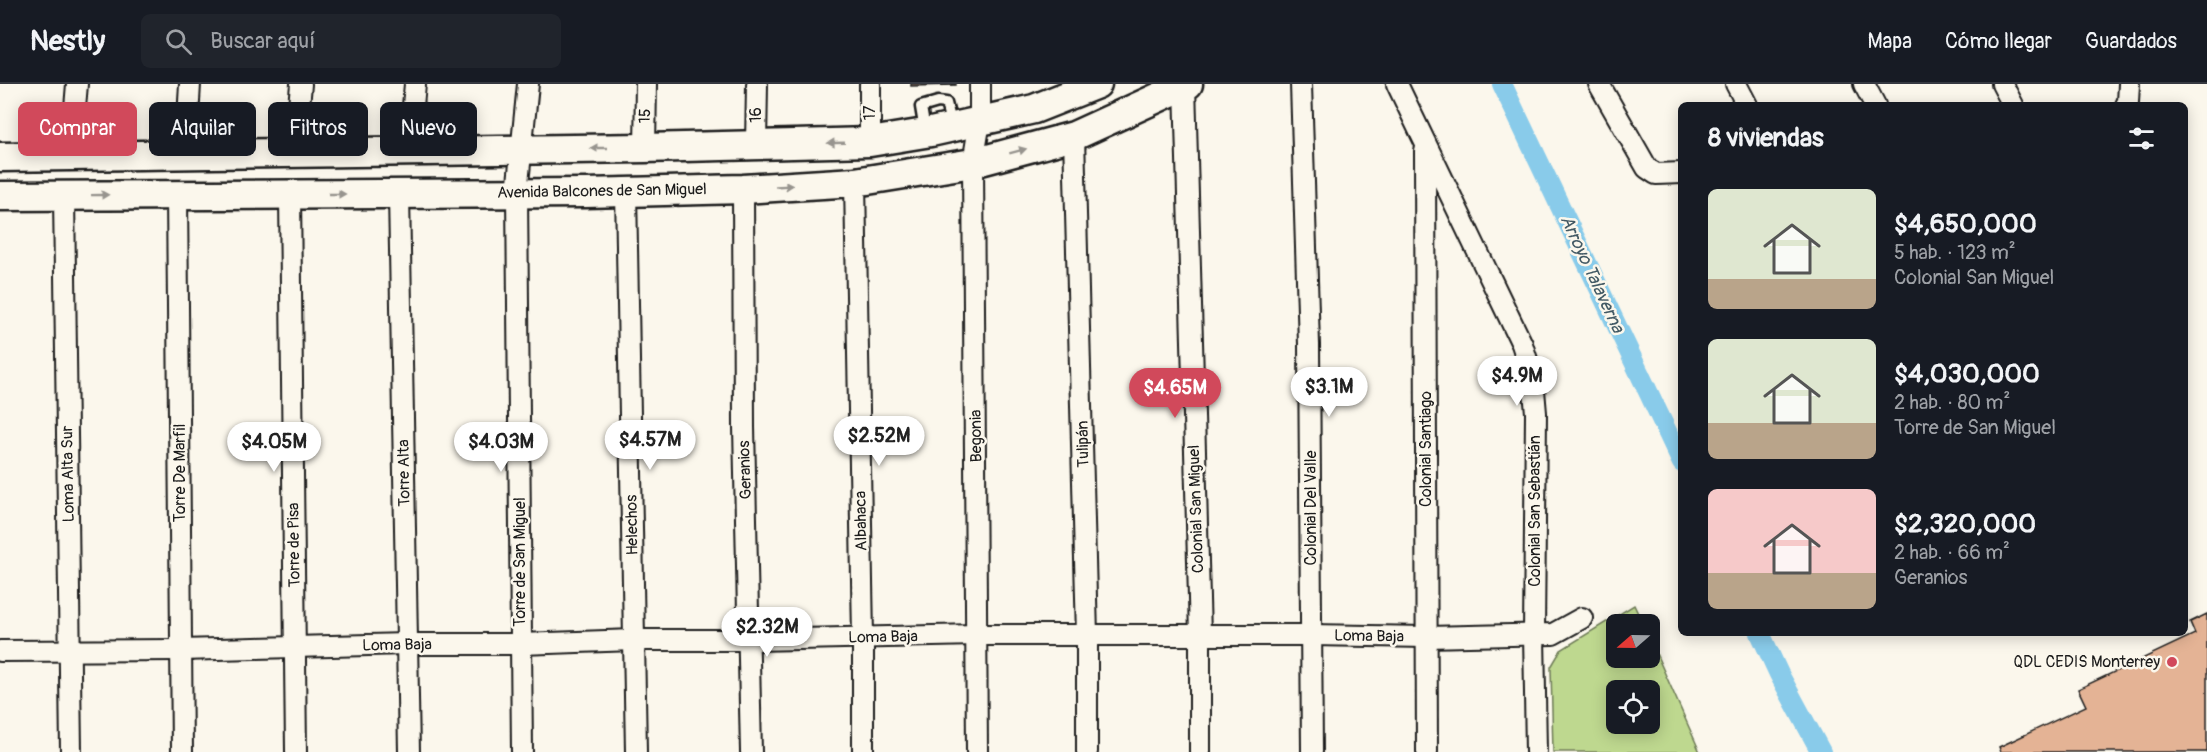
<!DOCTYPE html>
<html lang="es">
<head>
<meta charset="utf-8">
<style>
  body { margin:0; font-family:Pangolin,sans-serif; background:#20242c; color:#f1f3f6; height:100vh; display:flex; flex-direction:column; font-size:22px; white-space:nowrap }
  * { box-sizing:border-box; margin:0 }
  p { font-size:20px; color:#9ea1a6 }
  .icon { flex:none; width:33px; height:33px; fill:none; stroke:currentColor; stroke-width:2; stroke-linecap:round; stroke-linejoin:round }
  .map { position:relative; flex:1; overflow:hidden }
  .sheet { position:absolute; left:1678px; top:18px; width:510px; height:534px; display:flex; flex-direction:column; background:#171b24; border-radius:9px; box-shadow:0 3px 15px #0003 }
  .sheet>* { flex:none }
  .top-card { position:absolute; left:18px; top:18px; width:570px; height:54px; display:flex; gap:12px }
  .needle { width:39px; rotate:250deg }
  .tools { position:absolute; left:1606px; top:530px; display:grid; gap:12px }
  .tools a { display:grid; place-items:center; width:54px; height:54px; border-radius:9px; background:#171b24; box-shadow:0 3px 15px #0003; font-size:30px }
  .price { position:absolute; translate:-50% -51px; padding:0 14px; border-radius:21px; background:#fff; color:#222; font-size:20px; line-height:39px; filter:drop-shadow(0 2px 3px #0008) }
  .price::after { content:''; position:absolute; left:50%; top:36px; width:18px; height:14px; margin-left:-9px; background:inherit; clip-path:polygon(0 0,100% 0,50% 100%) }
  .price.current { background:#d1495b; color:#fff }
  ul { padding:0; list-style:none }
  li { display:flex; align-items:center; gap:18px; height:150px; padding:0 30px }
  li span { display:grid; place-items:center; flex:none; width:168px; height:120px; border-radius:9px; color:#555 }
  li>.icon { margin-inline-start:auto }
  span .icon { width:72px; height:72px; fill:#fffc; stroke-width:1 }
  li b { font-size:26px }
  h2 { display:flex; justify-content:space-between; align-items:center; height:72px; padding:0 30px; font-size:26px }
  .chip { padding:0 21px; border-radius:9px; background:#171b24; box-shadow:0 3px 15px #0003; font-size:21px; line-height:54px }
  .chip.current { background:#d1495b; color:#fff }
  header { display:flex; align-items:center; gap:36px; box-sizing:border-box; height:84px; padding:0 30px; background:#171b24; border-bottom:2px solid #363941 }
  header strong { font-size:28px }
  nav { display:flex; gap:33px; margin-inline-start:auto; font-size:21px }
  .search { width:420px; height:54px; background:#20242c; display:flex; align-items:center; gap:15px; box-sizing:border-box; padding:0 21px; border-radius:9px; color:#9ea1a6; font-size:22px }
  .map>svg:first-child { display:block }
  .green { fill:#bed88f; stroke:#6d7a56; stroke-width:1.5; fill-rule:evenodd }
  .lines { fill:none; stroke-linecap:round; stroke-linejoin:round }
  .canal { stroke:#89cbea; stroke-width:20 }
  .building { fill:#e4b395; stroke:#1c1c1c; stroke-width:1.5 }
  .lane-casing { stroke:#1c1c1c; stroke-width:15 }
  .street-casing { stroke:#1c1c1c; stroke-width:24 }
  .secondary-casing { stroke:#1c1c1c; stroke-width:33 }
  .lane { stroke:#fbf7ec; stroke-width:10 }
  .street { stroke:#fbf7ec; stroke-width:20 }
  .secondary { stroke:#fbf7ec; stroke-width:28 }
  .oneway { fill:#97948e }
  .poi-dot { fill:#d1495b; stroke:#fbf7ec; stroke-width:2 }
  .labels { text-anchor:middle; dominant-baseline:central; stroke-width:5; stroke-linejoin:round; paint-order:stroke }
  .street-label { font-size:16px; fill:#1c1c1c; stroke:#fbf7ec }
  .poi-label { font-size:16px; fill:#1c1c1c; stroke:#fbf7ec; text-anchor:end }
  .water-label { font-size:18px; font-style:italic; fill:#425964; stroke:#fbf7ec }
</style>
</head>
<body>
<header>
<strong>Nestly</strong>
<div class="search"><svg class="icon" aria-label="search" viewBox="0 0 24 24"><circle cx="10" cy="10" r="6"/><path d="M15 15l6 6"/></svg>Buscar aquí</div>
<nav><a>Mapa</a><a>Cómo llegar</a><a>Guardados</a></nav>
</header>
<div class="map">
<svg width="2207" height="668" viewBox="0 0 2207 668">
  <rect width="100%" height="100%" fill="#fbf7ec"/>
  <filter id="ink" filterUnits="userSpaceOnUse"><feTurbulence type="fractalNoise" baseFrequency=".0167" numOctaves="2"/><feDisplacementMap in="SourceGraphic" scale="12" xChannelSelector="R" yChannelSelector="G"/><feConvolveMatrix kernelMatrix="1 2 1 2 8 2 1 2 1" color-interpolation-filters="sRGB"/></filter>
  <g filter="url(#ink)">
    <path class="green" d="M1634,521L1643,540H1617V573H1650V556L1700,668H1553L1551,583L1561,566ZM1617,606H1650V639H1617Z"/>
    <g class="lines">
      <g class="canal">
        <polyline points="1502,0 1682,379"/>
        <polyline points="1760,549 1779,590 1821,668"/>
      </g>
    </g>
    <g class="building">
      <polygon points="911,0 956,0 956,1 911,2"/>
      <polygon points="2207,530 2207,668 2001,668 1999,663 2086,622 2078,605 2195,550 2190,538"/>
    </g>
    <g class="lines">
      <g class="lane-casing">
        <polyline id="lane" points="925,47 921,23 938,18 946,19 952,43"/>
      </g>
      <g class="street-casing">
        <g id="street">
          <polyline points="870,0 870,58"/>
          <polyline points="1301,0 1309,261 1312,668"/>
          <polyline points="1397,0 1522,260 1533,295 1536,329 1534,550 1536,668"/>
          <polyline points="1599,0 1647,84 1656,90 1682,89"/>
          <polyline points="1736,0 1747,21"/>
          <polyline points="1864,0 1875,21"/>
          <polyline points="2002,0 2013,21"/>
          <polyline points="1185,1 1200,551 1200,668"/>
          <polyline points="2126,21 2128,18 2129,0"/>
          <polyline points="1074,52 1087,552 1087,668"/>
          <polyline points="756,61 757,0"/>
          <polyline points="645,64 646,0"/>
          <polyline points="409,66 415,0"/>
          <polyline points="1425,67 1427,668"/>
          <polyline points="295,68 301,0"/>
          <polyline points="186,70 190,0"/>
          <polyline points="71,71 77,0"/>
          <polyline points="855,98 863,553 863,668"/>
          <polyline points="743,105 744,343 751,668"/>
          <polyline points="626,107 636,668"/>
          <polyline points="177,110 182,668"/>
          <polyline points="290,110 296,668"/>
          <polyline points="399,110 409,668"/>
          <polyline points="64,111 71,668"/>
          <polyline points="0,567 181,566 406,560 521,560 634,556 750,556 977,551 1311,551 1427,553 1553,550 1582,534"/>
          <polyline points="522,668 517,109 528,0"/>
          <polyline points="977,668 973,79 980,37 980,0"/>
        </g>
      </g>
      <g class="secondary-casing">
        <g id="secondary">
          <polyline points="0,73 645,64 870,58 931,48 1034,25 1097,0"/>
          <polyline points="0,112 586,109 743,105 855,98 973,79 1074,52 1188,0"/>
        </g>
      </g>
      <use href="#lane" class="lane"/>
      <use href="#street" class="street"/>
      <use href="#secondary" class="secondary"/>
    </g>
    <defs><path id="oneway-solid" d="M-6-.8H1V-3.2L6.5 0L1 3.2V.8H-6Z" transform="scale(1.5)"/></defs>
    <g class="oneway">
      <use href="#oneway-solid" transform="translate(836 59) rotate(178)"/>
      <use href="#oneway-solid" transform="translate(599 64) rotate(180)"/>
      <use href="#oneway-solid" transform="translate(1018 67) rotate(-15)"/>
      <use href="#oneway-solid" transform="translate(784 102) rotate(-3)"/>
      <use href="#oneway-solid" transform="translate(337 110)"/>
      <use href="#oneway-solid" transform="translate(100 111) rotate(-1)"/>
    </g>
  </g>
  <circle class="poi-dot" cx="2172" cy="578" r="6"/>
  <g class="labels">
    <g class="street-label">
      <text transform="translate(870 29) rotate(-90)">17</text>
      <text transform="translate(756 31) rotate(-90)">16</text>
      <text transform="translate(645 32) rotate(-89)">15</text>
      <text transform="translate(602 107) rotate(-1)">Avenida Balcones de San Miguel</text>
      <text transform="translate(976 352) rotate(-91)">Begonia</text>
      <text transform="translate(1083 360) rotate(-91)">Tulipán</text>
      <text transform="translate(1426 365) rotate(-90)">Colonial Santiago</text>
      <text transform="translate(745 386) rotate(-92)">Geranios</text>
      <text transform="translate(180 389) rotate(-90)">Torre De Marfil</text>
      <text transform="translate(404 389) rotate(-91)">Torre Alta</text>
      <text transform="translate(68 390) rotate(-91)">Loma Alta Sur</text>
      <text transform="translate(1311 424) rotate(-90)">Colonial Del Valle</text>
      <text transform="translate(1196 425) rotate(-92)">Colonial San Miguel</text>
      <text transform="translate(1535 427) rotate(-90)">Colonial San Sebastián</text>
      <text transform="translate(861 437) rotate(-91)">Albahaca</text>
      <text transform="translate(632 441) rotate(-91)">Helechos</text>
      <text transform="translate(294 461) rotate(-91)">Torre de Pisa</text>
      <text transform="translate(520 478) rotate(-90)">Torre de San Miguel</text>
      <text transform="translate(1369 552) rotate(1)">Loma Baja</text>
      <text transform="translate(883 553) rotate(-1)">Loma Baja</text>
      <text transform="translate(397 561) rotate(-1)">Loma Baja</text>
    </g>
    <g class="poi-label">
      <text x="2160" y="578">QDL CEDIS Monterrey</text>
    </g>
    <g class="water-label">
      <text transform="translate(1592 190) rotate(65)">Arroyo Talaverna</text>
    </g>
  </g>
</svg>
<div class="tools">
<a><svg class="needle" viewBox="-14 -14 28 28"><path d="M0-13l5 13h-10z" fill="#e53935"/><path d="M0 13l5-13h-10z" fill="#9ea1a6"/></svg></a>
<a><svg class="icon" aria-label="locate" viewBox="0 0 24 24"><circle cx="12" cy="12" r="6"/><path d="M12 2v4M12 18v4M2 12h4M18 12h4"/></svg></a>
</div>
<b class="price" style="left:1517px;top:323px">$4.9M</b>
<b class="price" style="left:1329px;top:334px">$3.1M</b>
<b class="price current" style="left:1175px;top:335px">$4.65M</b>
<b class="price" style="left:879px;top:383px">$2.52M</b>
<b class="price" style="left:650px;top:387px">$4.57M</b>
<b class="price" style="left:274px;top:389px">$4.05M</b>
<b class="price" style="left:501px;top:389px">$4.03M</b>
<b class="price" style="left:767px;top:574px">$2.32M</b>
<div class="top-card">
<a class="chip current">Comprar</a>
<a class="chip">Alquilar</a>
<a class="chip">Filtros</a>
<a class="chip">Nuevo</a>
</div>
<section class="sheet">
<h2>8 viviendas<svg class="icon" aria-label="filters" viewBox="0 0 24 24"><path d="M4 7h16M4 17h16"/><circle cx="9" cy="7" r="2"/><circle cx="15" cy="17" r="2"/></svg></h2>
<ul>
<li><span style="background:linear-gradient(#dfe7d0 75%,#b9a48a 0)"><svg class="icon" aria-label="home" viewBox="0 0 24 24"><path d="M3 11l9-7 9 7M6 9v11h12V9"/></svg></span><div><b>$4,650,000</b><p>5 hab. · 123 m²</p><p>Colonial San Miguel</p></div></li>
<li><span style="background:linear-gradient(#dfe7d0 70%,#b9a48a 0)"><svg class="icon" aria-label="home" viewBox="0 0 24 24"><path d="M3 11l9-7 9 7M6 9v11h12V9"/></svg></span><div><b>$4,030,000</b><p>2 hab. · 80 m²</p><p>Torre de San Miguel</p></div></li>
<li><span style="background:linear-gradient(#f6c9c9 70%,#b9a48a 0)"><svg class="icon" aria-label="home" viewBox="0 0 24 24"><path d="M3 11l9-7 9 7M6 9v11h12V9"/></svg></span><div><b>$2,320,000</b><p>2 hab. · 66 m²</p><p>Geranios</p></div></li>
</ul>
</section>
</div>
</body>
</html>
